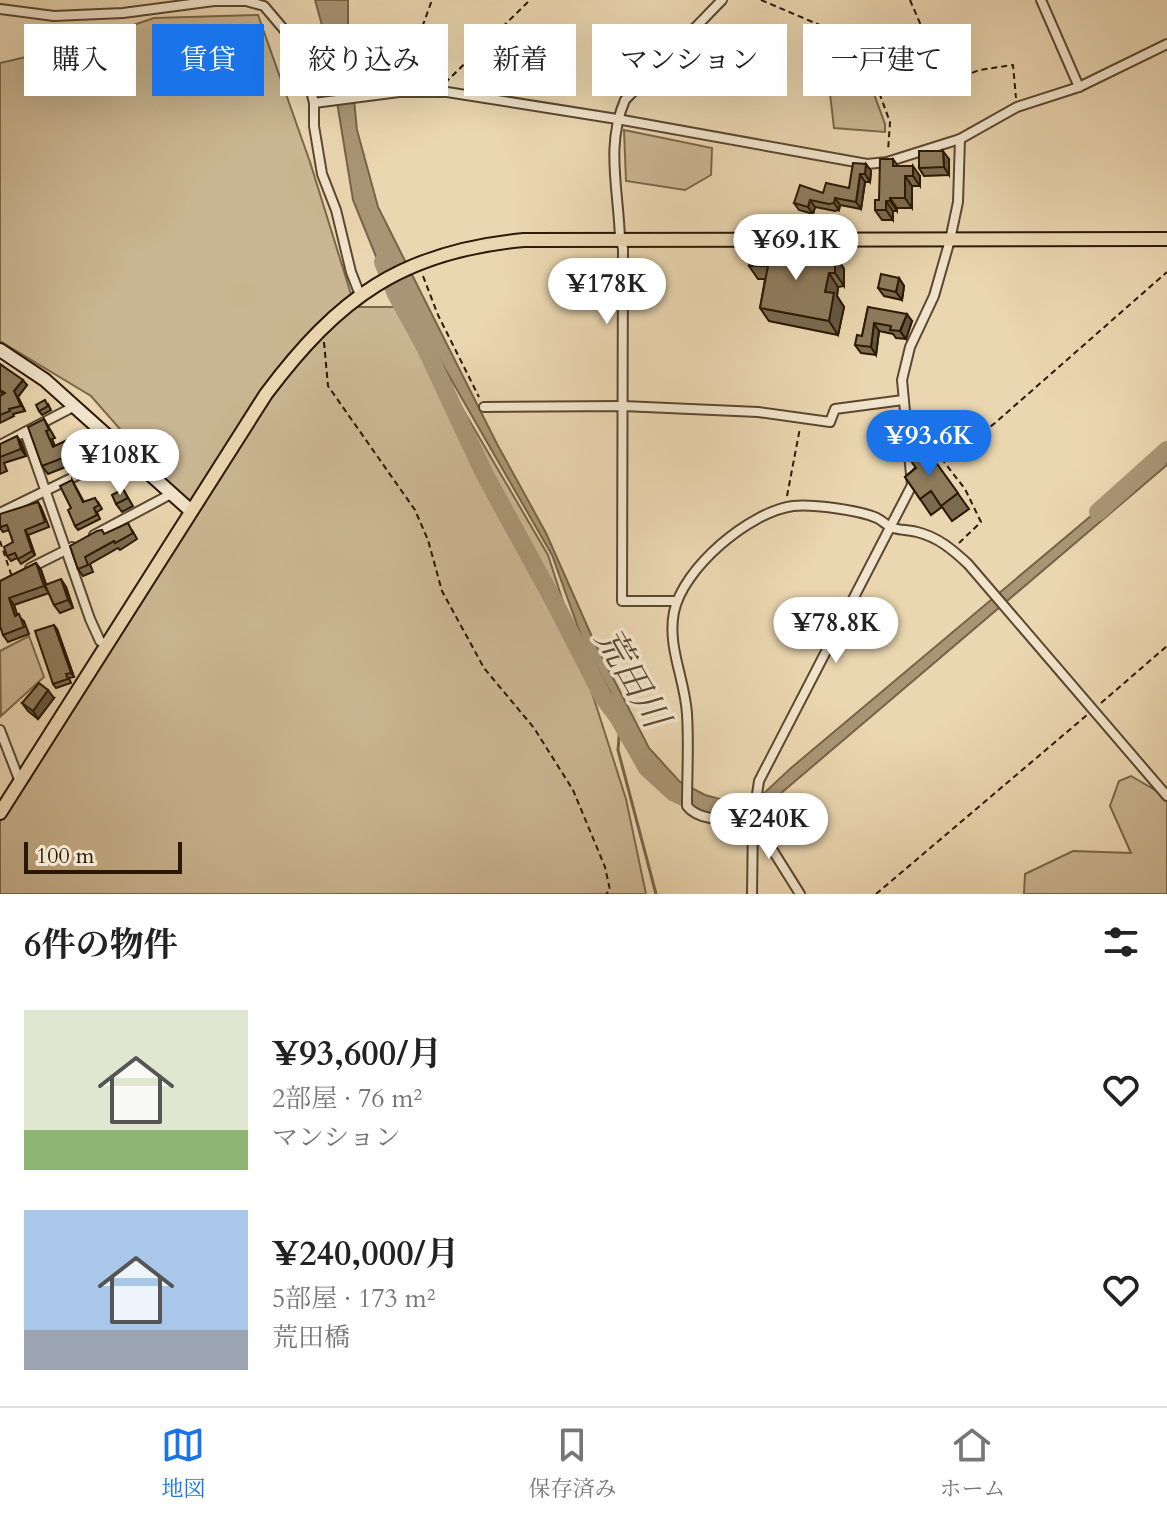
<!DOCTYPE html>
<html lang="ja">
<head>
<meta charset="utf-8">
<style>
  body { margin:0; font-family:Cardo,"Noto Serif JP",serif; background:#f6f6f6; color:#222; height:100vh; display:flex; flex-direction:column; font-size:30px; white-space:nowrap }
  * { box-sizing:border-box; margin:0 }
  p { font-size:26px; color:#767676 }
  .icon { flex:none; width:44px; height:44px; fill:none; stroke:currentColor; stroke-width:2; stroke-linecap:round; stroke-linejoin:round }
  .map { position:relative; height:894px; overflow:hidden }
  .panel { display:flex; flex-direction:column; background:#fff; flex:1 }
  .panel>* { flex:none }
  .guide { position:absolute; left:24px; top:24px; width:1120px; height:72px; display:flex; gap:16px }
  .scale { position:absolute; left:24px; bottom:20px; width:158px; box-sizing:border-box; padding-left:8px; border:4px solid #2b1802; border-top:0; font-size:22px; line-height:28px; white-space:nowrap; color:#2b1802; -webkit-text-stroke:6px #f1e4cc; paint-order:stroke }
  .price { position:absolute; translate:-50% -68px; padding:0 18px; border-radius:28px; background:#fff; color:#222; font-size:26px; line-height:52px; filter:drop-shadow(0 2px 4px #0008) }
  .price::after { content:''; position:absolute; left:50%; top:48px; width:24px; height:18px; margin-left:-12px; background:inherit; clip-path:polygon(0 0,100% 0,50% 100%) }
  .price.on { background:#1a73e8; color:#fff }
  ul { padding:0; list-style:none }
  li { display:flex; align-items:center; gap:24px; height:200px; padding:0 24px }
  li span { display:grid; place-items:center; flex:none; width:224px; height:160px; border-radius:0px; color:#555 }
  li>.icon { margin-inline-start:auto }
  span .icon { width:96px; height:96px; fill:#fffc; stroke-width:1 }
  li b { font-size:34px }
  h2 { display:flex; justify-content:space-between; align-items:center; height:96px; padding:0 24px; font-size:34px }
  .chip { padding:0 28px; border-radius:0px; background:#fff; box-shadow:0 8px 32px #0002; font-size:28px; line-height:72px }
  .chip.on { background:#1a73e8; color:#fff }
  .tabs { display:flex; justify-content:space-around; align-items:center; height:112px; border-top:2px solid #e0e0e0; background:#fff; font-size:22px; color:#767676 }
  .tabs a { display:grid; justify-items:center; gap:4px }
  .tabs .on { color:#1a73e8 }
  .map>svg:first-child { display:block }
  .green { fill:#cab692; stroke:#7a674a; stroke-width:2 }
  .water { fill:#a99575; stroke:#776347; stroke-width:2 }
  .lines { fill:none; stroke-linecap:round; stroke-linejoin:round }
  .stream { stroke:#776347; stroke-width:3 }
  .river { stroke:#a99575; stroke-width:18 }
  .street-casing { stroke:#5b482e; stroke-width:12 }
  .secondary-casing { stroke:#2b1802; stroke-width:16 }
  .primary-casing { stroke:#2b1802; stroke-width:16 }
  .path { stroke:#2b1802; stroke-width:2; stroke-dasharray:6 4; stroke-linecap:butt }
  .street { stroke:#f1e4cc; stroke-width:8 }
  .secondary { stroke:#f1e4cc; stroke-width:12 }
  .primary { stroke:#ead6b0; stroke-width:12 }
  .wall { fill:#7a6a4f; stroke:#2b1802; stroke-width:2 }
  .shaded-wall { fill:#635640; stroke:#2b1802; stroke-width:2 }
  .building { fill:#8e7b5c; stroke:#2b1802; stroke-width:2 }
  .labels { text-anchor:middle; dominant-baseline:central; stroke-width:7; stroke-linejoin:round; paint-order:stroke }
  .water-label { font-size:36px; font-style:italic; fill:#5d4a30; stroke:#f1e4cc }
</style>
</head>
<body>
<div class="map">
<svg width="1167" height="894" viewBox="0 0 1167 894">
  <rect width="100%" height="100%" fill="#ead6b0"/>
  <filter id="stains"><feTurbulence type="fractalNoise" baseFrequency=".0025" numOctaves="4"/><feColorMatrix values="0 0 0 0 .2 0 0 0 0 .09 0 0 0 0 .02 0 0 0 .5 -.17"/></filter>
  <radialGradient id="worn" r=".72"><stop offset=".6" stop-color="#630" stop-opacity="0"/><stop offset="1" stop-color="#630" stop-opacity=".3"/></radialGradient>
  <g class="green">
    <polygon points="258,15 310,162 355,307 403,307 548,555 626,799 646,894 0,894 0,821 191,510 91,396 0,341 0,63 65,48 154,18"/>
    <polygon points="826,59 864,67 885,124 885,132 834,128"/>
    <polygon points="624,130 712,148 711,175 685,190 626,181"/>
    <polygon points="29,636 44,677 1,716 0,651"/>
    <polygon points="1131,776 1167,797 1167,894 1024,894 1025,874 1073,851 1131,853 1110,806 1119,781"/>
  </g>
  <polygon class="water" points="315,0 348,0 348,40 357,130 378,207 497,444 546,533 593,639 649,748 680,782 705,795 730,802 745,801 762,795 791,768 1167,452 1167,465 767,805 745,813 705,808 674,789 641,749 584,644 552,555 414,315 377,259 353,200 328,47"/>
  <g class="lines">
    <polyline class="stream" points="620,724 618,750 656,894"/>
    <g class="river">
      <polyline points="383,262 396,294 425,347 484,473 556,605 603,697 618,717 647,768 673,792 703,806 717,808"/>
      <polyline points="1098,512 1167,450"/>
    </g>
    <g class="street-casing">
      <g id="street">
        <polyline points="1041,0 1079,87"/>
        <polyline points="0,9 54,16 123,13 214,1 246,1 264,6 292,39 305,65 314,103 314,126 322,174 336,210 351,272 360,295"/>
        <polyline points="314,103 399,92 447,92 617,119 867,164 887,162 960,139 1017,107 1079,87 1167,44"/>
        <polyline points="484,407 623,406 758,412 830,422 835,409 903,400"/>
        <polyline points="25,432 90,619 100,641 108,645"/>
        <polyline points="0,445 75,406"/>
        <polyline points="0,513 125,452"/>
        <polyline points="94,535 171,494"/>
        <polyline points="30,568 72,547"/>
        <path d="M677,601H622L623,248L620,240C619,192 605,146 625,100L722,0"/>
        <polyline points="0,730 20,782"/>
        <path d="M753,820C733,819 700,823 687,806C687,776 689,744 687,714C685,679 667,647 674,612C683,568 749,512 793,506C813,504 859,510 877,518C883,521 887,526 893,528C900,530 909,530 917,532C938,537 953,550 968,564L1167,796"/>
        <polyline points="753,829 765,838 800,894"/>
        <polyline points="752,894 753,820 759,781 912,485 902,380 910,347 934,296 950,240 958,202 960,139"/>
      </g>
    </g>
    <g class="secondary-casing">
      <polyline id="secondary" points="0,350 45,380 191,511"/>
    </g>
    <g class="primary-casing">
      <path id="primary" d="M0,813L266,394C338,298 402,251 524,240L1167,239"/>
    </g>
    <g class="path">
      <polyline points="761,0 822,26 837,56 868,64 913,66 930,77 962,77 979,70 1013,65 1016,98"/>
      <polyline points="910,0 923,30 924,72"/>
      <polyline points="869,65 890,122 888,151"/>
      <polyline points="402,83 432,0"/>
      <polyline points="445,83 530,0"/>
      <polyline points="423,276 438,315 479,397"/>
      <polyline points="324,342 328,386 415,510 428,540 442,591 484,668 534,728 573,790 605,867 610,890 606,894"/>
      <polyline points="787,496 800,428"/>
      <polyline points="0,541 12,577"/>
      <polyline points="959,543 981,522 965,489 944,462 995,423 1167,272"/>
      <polyline points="1101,703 1167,646"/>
      <polyline points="876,894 1087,715"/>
    </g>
    <use href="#street" class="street"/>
    <use href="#secondary" class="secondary"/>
    <use href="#primary" class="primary"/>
  </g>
  <g class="wall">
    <polygon points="893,159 898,166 920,176 920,186 912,186 912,208 897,208 897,211 893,211 893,220 882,220 875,210"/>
    <polygon points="949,159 949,175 924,176 919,168"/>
    <polygon points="866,164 871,171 870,182 865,182 861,209 840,205 839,210 835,211 815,207 813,214 799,210 794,203 849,188"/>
    <polygon points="794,246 801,255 835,255 844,269 844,286 838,287 837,296 844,307 838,335 769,321 760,308 765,279 758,279 749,266"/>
    <polygon points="899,278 904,286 902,300 884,296 878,288"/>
    <polygon points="868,307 912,321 906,339 896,338 893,334 879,331 876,355 861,353 855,345 862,336"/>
    <polygon points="0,364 27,385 18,397 25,411 13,414 14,416 0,423 0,396 3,394 0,392"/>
    <polygon points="48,404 51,410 42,415 39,411"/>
    <polygon points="44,419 55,438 52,439 55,446 84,432 96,448 85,453 86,456 80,459 81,461 48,474 42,466"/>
    <polygon points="21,442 26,456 4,463 7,471 0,474 0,444"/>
    <polygon points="924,446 969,509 952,521 942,507 931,515 905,477 915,468"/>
    <polygon points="72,480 84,502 98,502 102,509 97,512 100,519 78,530 75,526 71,508"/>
    <polygon points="123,489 133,506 122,512 116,504"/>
    <polygon points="38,502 41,507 49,527 28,535 35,555 21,564 17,558 11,561 7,556 13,542 9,530 3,532 0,528"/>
    <polygon points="132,530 137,539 120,550 118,548 90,564 93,572 83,576 78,569 70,546 105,534"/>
    <polygon points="36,563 41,570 46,584 66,587 73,608 60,613 54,605 49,593 14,605 17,615 24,621 29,634 8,642 3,635 0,581"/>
    <polygon points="57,629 74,677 69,678 71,683 56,688 53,684"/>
    <polygon points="54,698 38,719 28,711 22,703"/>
  </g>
  <g class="shaded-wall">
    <polygon points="943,151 949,159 949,175 944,167"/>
    <polygon points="866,164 871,171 870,182 865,174"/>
    <polygon points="913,166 920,176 920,186 913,176"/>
    <polygon points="860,174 865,182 861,209 856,202"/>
    <polygon points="905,176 912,186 912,208 905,198"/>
    <polygon points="835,198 840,205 839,210 834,203"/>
    <polygon points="890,198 897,208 897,211 890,201"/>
    <polygon points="810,200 815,207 813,214 808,207"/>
    <polygon points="886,201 893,211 893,220 886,210"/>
    <polygon points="794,246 804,259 794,255"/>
    <polygon points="835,255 844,269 844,286 835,273"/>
    <polygon points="829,273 838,287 837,296 844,307 838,335 829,321 825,292"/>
    <polygon points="899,278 904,286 902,300 896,292"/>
    <polygon points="907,314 912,321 906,339 900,331"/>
    <polygon points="874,323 879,331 876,355 871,347"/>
    <polygon points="23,380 27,385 18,397 25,411 14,391"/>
    <polygon points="17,436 21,442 26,456 21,449"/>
    <polygon points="25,530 28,535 35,555 32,551"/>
    <polygon points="36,563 41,570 49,593 44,586"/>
    <polygon points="61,579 66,587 73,608 68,600"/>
    <polygon points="9,598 14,605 20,623 15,616"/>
    <polygon points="54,625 57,629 74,677 71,673"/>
    <polygon points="48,690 54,698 38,719 33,711"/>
  </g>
  <g class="building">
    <polygon points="919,151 943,151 944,167 919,168"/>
    <polygon points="880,159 893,159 893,166 913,166 913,176 905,176 905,198 890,198 890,201 886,201 886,210 875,210 875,200 879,200"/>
    <polygon points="853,163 866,164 865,174 860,174 856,202 835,198 834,203 829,204 810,200 808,207 794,203 800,185 823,193 826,183 849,188"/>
    <polygon points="781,246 794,246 794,255 835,255 835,273 829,273 825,292 834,293 829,321 760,308 768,266 749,266 749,251 781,252"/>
    <polygon points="881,274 899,278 896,292 878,288"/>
    <polygon points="868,307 907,314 900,331 890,330 891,326 874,323 871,347 855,345 857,335 862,336"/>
    <polygon points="0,364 23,380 14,391 21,406 9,409 10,411 0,415 0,396 5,393 0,390"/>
    <polygon points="45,400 48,406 39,411 36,405"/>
    <polygon points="44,419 49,430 46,431 53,447 84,432 90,440 80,446 81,448 75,451 76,453 42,466 28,427"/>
    <polygon points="17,436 21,449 0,457 0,444"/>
    <polygon points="924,446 958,493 941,506 931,491 920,499 905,477 916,468 908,457"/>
    <polygon points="72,480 83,502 95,498 99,505 94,508 97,515 75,526 68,510 71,508 60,486"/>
    <polygon points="123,489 128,498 116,504 112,495"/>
    <polygon points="38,502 45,522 25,530 32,551 18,559 15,553 7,556 4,547 13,542 7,525 0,527 0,514"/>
    <polygon points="128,523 133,533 115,543 114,541 85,557 88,565 78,569 70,546 97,531 102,530 104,534"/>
    <polygon points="36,563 44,586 9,598 15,616 19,614 24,627 3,635 0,626 0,581"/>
    <polygon points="61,579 68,600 54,605 45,585"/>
    <polygon points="54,625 71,673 66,674 68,679 53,684 35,631"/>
    <polygon points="39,683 48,690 33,711 22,703"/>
  </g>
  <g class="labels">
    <g class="water-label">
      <text transform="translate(632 678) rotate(60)">荒田川</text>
    </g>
  </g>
  <rect width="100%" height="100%" filter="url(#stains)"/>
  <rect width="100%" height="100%" fill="url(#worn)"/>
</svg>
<div class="scale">100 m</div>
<b class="price" style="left:796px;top:282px">¥69.1K</b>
<b class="price" style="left:607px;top:326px">¥178K</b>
<b class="price on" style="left:929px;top:478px">¥93.6K</b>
<b class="price" style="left:120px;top:497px">¥108K</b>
<b class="price" style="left:836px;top:665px">¥78.8K</b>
<b class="price" style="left:769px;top:861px">¥240K</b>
<div class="guide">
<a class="chip">購入</a>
<a class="chip on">賃貸</a>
<a class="chip">絞り込み</a>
<a class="chip">新着</a>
<a class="chip">マンション</a>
<a class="chip">一戸建て</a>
</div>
</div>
<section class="panel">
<h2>6件の物件<svg class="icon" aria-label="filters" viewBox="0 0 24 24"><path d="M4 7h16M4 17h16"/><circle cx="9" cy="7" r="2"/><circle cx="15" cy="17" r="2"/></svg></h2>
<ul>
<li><span style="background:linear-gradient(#dfe7d0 75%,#8fb573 0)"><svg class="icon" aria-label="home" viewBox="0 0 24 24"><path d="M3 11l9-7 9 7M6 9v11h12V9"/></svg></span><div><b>¥93,600/月</b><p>2部屋 · 76 m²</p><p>マンション</p></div><svg class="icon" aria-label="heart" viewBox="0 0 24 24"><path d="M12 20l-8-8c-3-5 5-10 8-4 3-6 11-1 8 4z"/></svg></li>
<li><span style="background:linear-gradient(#a9c7e8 75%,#9aa5b1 0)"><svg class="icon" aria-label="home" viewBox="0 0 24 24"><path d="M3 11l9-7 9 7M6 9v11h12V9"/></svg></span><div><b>¥240,000/月</b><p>5部屋 · 173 m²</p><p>荒田橋</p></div><svg class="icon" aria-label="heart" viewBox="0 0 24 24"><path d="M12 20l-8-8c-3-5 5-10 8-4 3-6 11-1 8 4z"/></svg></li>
</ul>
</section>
<nav class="tabs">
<a class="on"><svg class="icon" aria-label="map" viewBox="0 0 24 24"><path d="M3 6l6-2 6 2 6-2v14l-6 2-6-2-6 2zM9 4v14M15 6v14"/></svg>地図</a>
<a><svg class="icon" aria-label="saved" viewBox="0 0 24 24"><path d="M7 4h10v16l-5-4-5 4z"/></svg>保存済み</a>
<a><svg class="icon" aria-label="home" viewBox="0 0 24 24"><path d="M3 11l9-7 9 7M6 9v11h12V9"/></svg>ホーム</a>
</nav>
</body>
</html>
